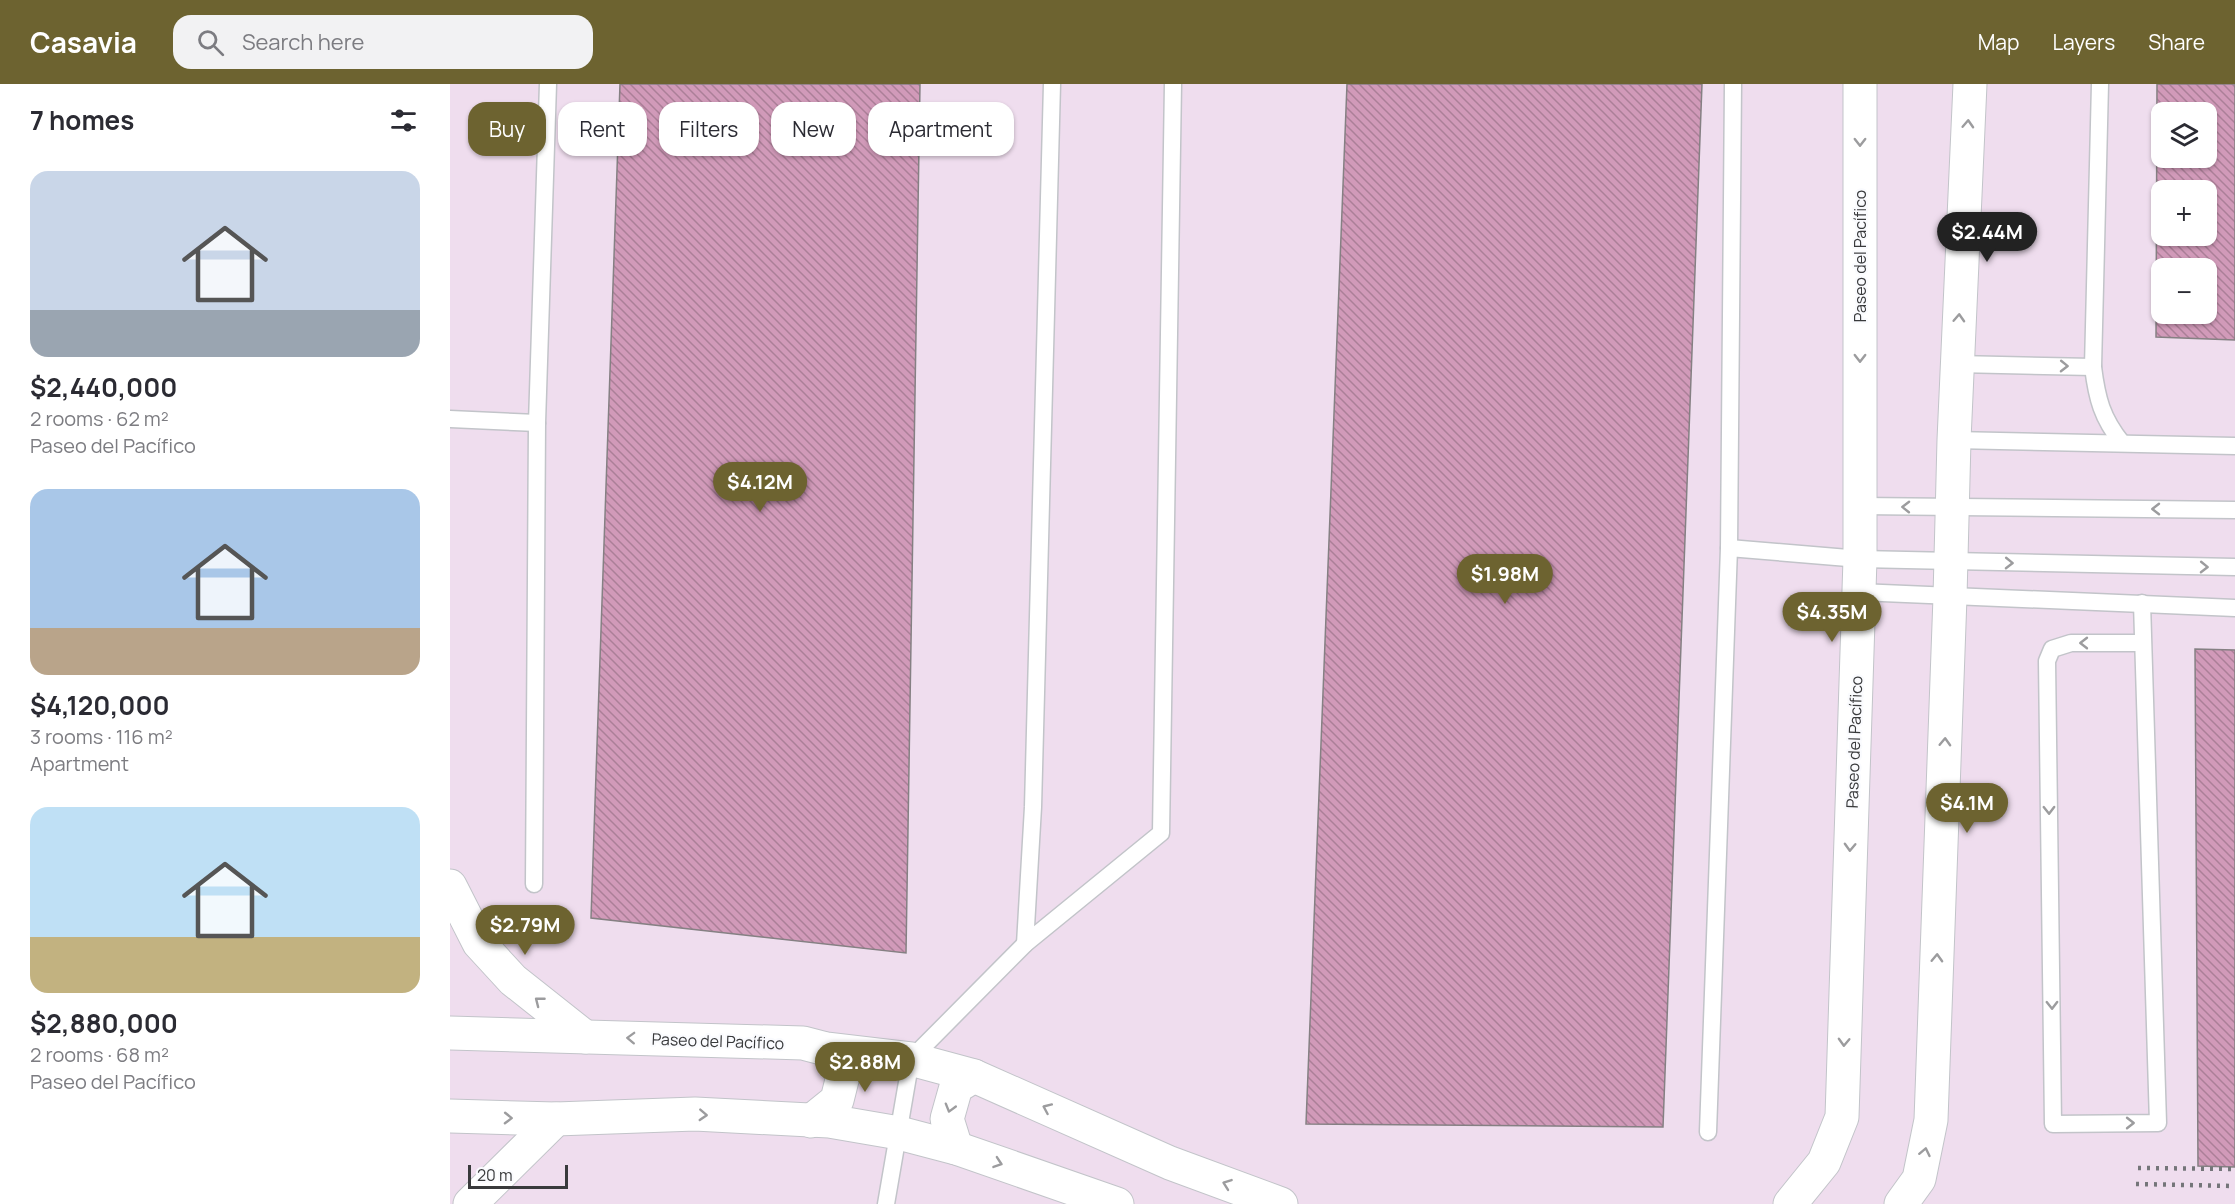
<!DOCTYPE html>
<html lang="en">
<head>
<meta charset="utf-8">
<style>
  body { margin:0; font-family:Manrope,sans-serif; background:#f2f2f3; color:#2b2b33; height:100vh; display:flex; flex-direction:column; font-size:22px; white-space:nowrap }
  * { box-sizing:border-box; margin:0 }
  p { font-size:20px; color:#7c7c81 }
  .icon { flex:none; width:33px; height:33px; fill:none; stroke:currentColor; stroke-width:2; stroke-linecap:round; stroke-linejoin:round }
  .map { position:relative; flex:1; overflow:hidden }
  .sheet { display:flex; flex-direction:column; background:#fff; width:450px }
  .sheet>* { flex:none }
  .banner { position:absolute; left:18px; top:18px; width:570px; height:54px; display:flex; gap:12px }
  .fabs { position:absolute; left:1701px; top:18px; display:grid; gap:12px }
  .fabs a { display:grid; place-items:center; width:66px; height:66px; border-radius:12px; background:#fff; box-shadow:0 2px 4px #0004; font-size:30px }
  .scale { position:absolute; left:18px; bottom:15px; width:100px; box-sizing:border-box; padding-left:6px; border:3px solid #393a3c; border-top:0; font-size:16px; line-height:21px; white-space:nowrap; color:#393a3c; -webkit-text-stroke:4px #fafbfe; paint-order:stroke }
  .price { position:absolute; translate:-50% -51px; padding:0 14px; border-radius:21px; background:#6d6330; color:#fff; font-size:20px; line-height:39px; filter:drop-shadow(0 2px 3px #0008) }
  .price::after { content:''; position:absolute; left:50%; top:36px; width:18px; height:14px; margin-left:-9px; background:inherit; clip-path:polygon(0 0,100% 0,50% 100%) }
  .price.current { background:#222; color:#fff }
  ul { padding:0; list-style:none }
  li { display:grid; align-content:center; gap:12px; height:318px; padding:0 30px }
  li span { display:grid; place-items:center; height:186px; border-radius:18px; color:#555 }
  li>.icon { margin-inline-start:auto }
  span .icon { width:108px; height:108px; fill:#fffc; stroke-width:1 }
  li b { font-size:26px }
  h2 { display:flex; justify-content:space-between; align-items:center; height:72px; padding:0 30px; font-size:26px }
  .chip { padding:0 21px; border-radius:18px; background:#fff; box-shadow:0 2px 4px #0004; font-size:21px; line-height:54px }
  .chip.current { background:#6d6330; color:#fff }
  header { display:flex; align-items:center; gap:36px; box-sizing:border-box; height:84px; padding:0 30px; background:#6d6330; color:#fff }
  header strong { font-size:28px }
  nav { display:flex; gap:33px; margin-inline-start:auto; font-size:21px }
  .search { width:420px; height:54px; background:#f2f2f3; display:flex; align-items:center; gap:15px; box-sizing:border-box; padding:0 21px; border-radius:18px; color:#7c7c81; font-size:22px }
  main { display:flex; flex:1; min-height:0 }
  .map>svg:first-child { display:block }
  .industrial { fill:#efddee; fill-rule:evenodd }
  .building { fill:url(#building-back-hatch); stroke:#858083; stroke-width:1.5; fill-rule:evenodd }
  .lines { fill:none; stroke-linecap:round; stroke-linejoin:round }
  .service-casing { stroke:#c2c4c9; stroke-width:19 }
  .minor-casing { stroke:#c2c4c9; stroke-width:35 }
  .service { stroke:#fff; stroke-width:16 }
  .minor { stroke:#fff; stroke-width:33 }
  .rail { stroke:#747579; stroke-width:4.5; stroke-dasharray:3 6; stroke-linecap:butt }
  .oneway { stroke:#9c9c9e }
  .labels { text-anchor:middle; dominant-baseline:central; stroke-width:4.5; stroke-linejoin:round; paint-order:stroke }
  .street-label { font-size:16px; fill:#393a3c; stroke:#fafbfe }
</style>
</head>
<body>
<header>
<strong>Casavia</strong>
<div class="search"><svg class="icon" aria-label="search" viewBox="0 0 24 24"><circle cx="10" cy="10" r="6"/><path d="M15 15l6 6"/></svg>Search here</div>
<nav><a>Map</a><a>Layers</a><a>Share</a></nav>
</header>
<main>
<section class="sheet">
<h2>7 homes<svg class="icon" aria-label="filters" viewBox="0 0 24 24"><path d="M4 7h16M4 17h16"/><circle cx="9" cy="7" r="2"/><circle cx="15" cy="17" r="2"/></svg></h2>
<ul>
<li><span style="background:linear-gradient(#c9d6e8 75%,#9aa5b1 0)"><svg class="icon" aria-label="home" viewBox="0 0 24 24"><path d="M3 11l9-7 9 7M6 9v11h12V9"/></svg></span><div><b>$2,440,000</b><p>2 rooms · 62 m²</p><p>Paseo del Pacífico</p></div></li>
<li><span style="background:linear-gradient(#a9c7e8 75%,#b9a48a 0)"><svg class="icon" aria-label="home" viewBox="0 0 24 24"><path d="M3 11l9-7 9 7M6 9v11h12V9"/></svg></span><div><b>$4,120,000</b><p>3 rooms · 116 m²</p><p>Apartment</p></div></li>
<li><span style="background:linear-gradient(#bfe0f5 70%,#c2b280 0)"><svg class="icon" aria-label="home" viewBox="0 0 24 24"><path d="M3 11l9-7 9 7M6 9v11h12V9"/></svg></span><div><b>$2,880,000</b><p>2 rooms · 68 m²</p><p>Paseo del Pacífico</p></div></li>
</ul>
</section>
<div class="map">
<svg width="1785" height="1120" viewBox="0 0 1785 1120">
  <defs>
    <pattern id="building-back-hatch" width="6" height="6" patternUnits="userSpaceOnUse" patternTransform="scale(1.5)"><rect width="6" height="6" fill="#d19ab9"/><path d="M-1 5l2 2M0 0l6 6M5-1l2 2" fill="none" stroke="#ab7f98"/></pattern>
  </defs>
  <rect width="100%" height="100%" fill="#ecedf3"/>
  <path class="industrial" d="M0,0H1785V1120H0ZM1712,28H1756V74H1712ZM1712,106H1756V152H1712ZM1712,184H1756V230H1712Z"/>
  <g class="building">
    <polygon points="170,0 470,0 456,869 141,834"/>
    <polygon points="897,0 1252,0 1213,1043 856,1040"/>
    <path d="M1707,0H1785V256L1706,253ZM1712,28H1756V74H1712ZM1712,106H1756V152H1712ZM1712,184H1756V230H1712Z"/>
    <polygon points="1745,565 1785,566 1785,1083 1748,1082"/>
  </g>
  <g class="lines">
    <g class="service-casing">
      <g id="service">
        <path d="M1650,0L1643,283C1647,315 1652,334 1672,359"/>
        <polyline points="1507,280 1643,283"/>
        <polyline points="0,335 87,339"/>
        <polyline points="1504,356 1785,362"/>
        <polyline points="1410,422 1785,426"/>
        <polyline points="1279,464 1283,0"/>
        <polyline points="1409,508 1785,524"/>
        <polyline points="1692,519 1708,1039 1603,1040 1597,577 1602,565 1621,559 1693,559"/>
        <polyline points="84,800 87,339 98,0"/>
        <polyline points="575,860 583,723 602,0"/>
        <polyline points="1258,1048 1279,464 1410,475 1785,483"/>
        <polyline points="436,1120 461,975 575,860 711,749 723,0"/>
      </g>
    </g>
    <g class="minor-casing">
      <g id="minor">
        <polyline points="0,802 29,859 63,896 135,953"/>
        <polyline points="0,949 353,959 376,965 461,975 524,992 720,1079 831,1120"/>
        <polyline points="0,1032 106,1035 245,1030 379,1037 449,1049 506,1064 667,1120"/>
        <polyline points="361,1037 387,1016 393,992 376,965"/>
        <polyline points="506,1064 497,1035 506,1003 524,992"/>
        <polyline points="20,1120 106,1035"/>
        <polyline points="1340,1120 1374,1078 1392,1033 1410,475 1410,0"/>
        <polyline points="1451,1120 1469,1095 1481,1036 1500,513 1504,356 1520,0"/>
      </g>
    </g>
    <use href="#service" class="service"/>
    <use href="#minor" class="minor"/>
    <g class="rail">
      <polyline points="1688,1084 1785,1085"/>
      <polyline points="1686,1100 1785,1102"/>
    </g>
  </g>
  <defs><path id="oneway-chevron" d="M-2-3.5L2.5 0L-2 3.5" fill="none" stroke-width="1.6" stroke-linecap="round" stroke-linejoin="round" transform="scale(1.5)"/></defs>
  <g class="oneway">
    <use href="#oneway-chevron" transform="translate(1518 40) rotate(-87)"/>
    <use href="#oneway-chevron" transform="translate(1410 58) rotate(90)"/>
    <use href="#oneway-chevron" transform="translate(1509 234) rotate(-87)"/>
    <use href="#oneway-chevron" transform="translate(1410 274) rotate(90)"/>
    <use href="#oneway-chevron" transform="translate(1614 282) rotate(1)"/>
    <use href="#oneway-chevron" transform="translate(1456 423) rotate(-179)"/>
    <use href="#oneway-chevron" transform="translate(1706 425) rotate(-180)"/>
    <use href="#oneway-chevron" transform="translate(1559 479) rotate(1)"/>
    <use href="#oneway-chevron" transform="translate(1754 483) rotate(1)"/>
    <use href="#oneway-chevron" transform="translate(1634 559) rotate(180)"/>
    <use href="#oneway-chevron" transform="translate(1495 658) rotate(-88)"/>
    <use href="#oneway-chevron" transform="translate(1599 726) rotate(89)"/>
    <use href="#oneway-chevron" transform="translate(1400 763) rotate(92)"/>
    <use href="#oneway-chevron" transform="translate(1487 874) rotate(-88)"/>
    <use href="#oneway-chevron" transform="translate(89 917) rotate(-142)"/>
    <use href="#oneway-chevron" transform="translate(1602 921) rotate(89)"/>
    <use href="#oneway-chevron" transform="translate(181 954) rotate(-178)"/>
    <use href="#oneway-chevron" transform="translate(1394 958) rotate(92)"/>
    <use href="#oneway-chevron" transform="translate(500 1024) rotate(106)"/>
    <use href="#oneway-chevron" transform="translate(597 1024) rotate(-156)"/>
    <use href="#oneway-chevron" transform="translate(253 1031) rotate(3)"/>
    <use href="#oneway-chevron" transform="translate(58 1034) rotate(1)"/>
    <use href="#oneway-chevron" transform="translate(1680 1039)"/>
    <use href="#oneway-chevron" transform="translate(1475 1068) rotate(-78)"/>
    <use href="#oneway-chevron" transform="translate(548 1079) rotate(19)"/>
    <use href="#oneway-chevron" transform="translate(777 1100) rotate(-160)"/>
  </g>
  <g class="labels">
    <g class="street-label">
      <text transform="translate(1410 172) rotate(-90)">Paseo del Pacífico</text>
      <text transform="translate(1404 658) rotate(-88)">Paseo del Pacífico</text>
      <text transform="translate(268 957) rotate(2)">Paseo del Pacífico</text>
    </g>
  </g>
</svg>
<div class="fabs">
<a><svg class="icon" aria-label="layers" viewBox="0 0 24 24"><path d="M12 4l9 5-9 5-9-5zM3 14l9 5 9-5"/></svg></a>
<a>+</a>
<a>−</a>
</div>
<div class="scale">20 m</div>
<b class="price current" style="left:1537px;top:179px">$2.44M</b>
<b class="price" style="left:310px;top:429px">$4.12M</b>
<b class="price" style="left:1055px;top:521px">$1.98M</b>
<b class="price" style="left:1382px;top:559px">$4.35M</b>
<b class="price" style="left:1517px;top:750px">$4.1M</b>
<b class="price" style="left:75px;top:872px">$2.79M</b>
<b class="price" style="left:415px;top:1009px">$2.88M</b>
<div class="banner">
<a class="chip current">Buy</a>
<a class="chip">Rent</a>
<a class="chip">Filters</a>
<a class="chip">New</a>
<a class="chip">Apartment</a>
</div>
</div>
</main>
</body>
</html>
